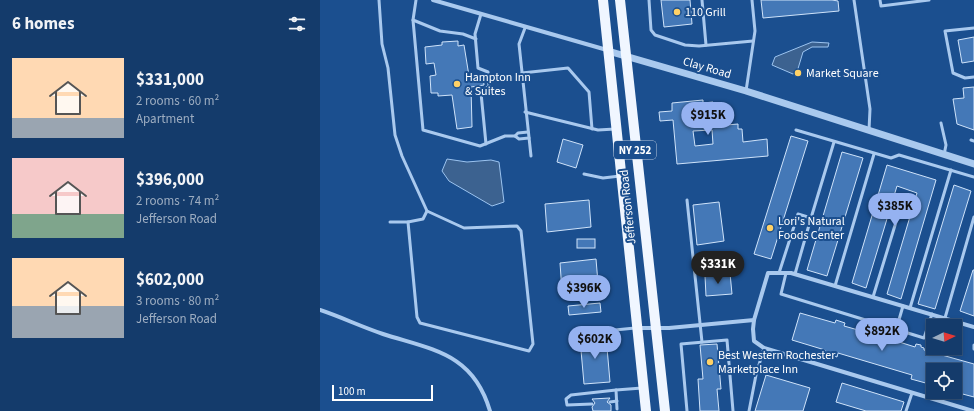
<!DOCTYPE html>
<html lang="en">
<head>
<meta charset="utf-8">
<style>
  body { margin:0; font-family:"Source Sans 3",sans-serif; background:#214673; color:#f1f3f6; height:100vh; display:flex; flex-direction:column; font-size:15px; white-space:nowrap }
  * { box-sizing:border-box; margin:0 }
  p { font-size:13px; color:#9dadc1 }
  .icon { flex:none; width:22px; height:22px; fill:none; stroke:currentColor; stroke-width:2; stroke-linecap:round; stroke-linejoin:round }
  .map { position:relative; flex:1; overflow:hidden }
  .side { display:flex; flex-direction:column; background:#143b6b; width:320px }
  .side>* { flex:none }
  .needle { width:26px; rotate:85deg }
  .buttons { position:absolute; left:606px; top:319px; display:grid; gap:8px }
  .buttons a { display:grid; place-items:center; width:36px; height:36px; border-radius:0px; background:#143b6b; box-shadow:0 2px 6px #0003,0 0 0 1px #33557e; font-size:20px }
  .scale { position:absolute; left:12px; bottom:10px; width:101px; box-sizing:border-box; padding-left:4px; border:2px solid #fff; border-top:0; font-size:11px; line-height:14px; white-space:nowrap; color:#fff; -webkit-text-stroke:3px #1b4f8f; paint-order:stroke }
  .price { position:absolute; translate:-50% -34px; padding:0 9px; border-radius:14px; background:#95b2f1; color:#111; font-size:13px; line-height:26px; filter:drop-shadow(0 1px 2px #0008) }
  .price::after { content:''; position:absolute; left:50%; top:24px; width:12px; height:9px; margin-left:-6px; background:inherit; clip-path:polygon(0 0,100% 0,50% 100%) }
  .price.current { background:#222; color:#fff }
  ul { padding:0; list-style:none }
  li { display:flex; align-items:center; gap:12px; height:100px; padding:0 12px }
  li span { display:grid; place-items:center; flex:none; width:112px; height:80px; border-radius:0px; color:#555 }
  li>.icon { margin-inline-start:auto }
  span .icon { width:48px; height:48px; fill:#fffc; stroke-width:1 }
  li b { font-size:17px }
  h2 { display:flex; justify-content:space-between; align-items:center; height:48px; padding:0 12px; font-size:17px }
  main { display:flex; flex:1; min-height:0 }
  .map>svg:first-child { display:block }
  .water { fill:#3c6290; stroke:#9cc4f0 }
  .building { fill:#4478b7; stroke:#cfe3fa; fill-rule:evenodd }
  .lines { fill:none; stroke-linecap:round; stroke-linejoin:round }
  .service { stroke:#a9c9ee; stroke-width:3 }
  .minor { stroke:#a9c9ee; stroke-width:4 }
  .tertiary { stroke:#a9c9ee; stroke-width:7 }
  .primary { stroke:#f0f6ff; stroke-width:10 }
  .poi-dot { fill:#ffd166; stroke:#1b4f8f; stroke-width:1.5 }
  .labels { text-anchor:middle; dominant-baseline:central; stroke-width:4; stroke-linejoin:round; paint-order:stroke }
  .shield { fill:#1b4f8f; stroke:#bbcadd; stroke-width:1 }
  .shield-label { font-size:11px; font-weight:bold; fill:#fff }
  .poi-label { font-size:12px; fill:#fff; stroke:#1b4f8f; text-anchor:start }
  .street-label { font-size:12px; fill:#fff; stroke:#1b4f8f }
</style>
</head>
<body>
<main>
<section class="side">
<h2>6 homes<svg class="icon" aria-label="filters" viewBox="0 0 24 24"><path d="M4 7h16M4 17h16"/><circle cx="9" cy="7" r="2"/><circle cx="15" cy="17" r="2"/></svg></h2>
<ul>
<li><span style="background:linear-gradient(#ffd9b3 75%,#9aa5b1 0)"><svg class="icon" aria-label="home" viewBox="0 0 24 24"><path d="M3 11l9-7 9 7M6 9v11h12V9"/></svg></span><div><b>$331,000</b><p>2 rooms · 60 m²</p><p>Apartment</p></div></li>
<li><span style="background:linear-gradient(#f6c9c9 70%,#7fa58c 0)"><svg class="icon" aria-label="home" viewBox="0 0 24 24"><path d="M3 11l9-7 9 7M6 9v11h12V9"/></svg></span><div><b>$396,000</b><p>2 rooms · 74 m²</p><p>Jefferson Road</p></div></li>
<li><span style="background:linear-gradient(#ffd9b3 60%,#9aa5b1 0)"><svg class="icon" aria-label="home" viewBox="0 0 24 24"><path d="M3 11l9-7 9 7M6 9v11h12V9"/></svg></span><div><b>$602,000</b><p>3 rooms · 80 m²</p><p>Jefferson Road</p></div></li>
</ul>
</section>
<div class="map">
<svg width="654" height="411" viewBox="0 0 654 411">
  <rect width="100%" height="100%" fill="#1b4f8f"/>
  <g class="water">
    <polygon points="492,42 509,43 508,47 492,47 483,52 477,72 473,74 452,65 455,57"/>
    <polygon points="127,159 147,162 171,160 179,162 184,202 172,206 129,181 122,171"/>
  </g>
  <g class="building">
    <polygon points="341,0 370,0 372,24 344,27"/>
    <polygon points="441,0 512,0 518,1 519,11 443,18"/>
    <polygon points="654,37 654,61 642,63 638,40"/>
    <polygon points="138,41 138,46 144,45 149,76 163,75 164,85 151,87 152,127 137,129 132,95 118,96 118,93 111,93 110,76 116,75 114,63 106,64 105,47 122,45 122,42"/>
    <polygon points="654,87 654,130 637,124 633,99 644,98 643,88"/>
    <path d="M383,100V103L393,102L395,126L418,124V129H422L423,142L447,139L448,156L357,164L353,120L340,121L339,112L352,111V103ZM392,130L393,144L375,146L373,131Z"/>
    <polygon points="471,136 488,141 451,259 434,254"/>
    <polygon points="243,139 263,145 256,168 237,162"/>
    <polygon points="522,152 543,158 507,276 487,270"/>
    <polygon points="567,165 616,180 581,299 567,294 597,193 577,186 546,288 532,283"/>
    <polygon points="634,185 651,191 615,309 598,304"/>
    <polygon points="269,200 271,227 227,232 225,204"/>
    <polygon points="399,202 404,241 377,245 373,205"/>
    <rect x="257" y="239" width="18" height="9"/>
    <polygon points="276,259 278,283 280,282 280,288 242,291 240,263"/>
    <polygon points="653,270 654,270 654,316 640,311"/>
    <polygon points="410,273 412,294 386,296 385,276"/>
    <polygon points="280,303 281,312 249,315 248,306"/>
    <polygon points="480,313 515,323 516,320 525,323 524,326 563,337 564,336 574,339 573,340 595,347 596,344 601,345 601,347 604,348 604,350 654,364 654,397 635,392 635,370 613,370 613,385 591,379 592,375 518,353 517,357 505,353 505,350 472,340"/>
    <polygon points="286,336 290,382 264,384 260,339"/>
    <polygon points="397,344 401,389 397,389 399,411 380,411 378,379 383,379 380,345"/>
    <polygon points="446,375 490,388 483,411 435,411"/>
    <polygon points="522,383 584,402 581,411 546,411 516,402"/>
    <polygon points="290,398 287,402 291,405 291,411 273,411 272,407 275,403 272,399"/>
  </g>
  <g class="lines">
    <g class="service">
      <polyline points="59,0 62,44 68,68 75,135 82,156 107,211 144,228 197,226 201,231 213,344 209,351 100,323 97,317 88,222 70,222"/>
      <polyline points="96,0 93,20 103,130 160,146 185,136 195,136 198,133 208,132"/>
      <polyline points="329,0 331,30 335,35 365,45 379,46 433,41"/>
      <polyline points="382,0 386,45"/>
      <polyline points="534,0 550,109 549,130"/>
      <polyline points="560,0 561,6 609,0"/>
      <polyline points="161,14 155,34 158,68 168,72 169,86 161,93 166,144"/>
      <polyline points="93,20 120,31 143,34 156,39"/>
      <polyline points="205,28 199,44 211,156"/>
      <polyline points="654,28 625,31 633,73 645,78 654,77"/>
      <polyline points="202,73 248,68 269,92 272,129"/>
      <polyline points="426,91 435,31 432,0"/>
      <polyline points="205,112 278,130 295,129"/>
      <polyline points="621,123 626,145 624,155"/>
      <polyline points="476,130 571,158 579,155 654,177"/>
      <polyline points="195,136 199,139 209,138"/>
      <polyline points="651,140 654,141"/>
      <polyline points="264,174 283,178 300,176"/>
      <polyline points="367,200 382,342"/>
      <polyline points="491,218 514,142"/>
      <polyline points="88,222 103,219 107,211"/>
      <polyline points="459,273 478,214 491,218 475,274"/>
      <polyline points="466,273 461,294 604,338 612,314"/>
      <polyline points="515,286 554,154"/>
      <polyline points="553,297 584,196"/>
      <polyline points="590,308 631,170"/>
      <polyline points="625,318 654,217"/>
      <polyline points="295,330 315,328"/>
      <polyline points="576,330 583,306"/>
      <polyline points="654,345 654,349"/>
      <polyline points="290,402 297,401"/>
      <polyline points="272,404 247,405 246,399 251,395 296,390"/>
      <polyline points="297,409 296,390 322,388"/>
      <polyline points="367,411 361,344 407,340 413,411"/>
      <polyline points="429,411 436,375 444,348"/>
      <polyline points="586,411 592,393"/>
    </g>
    <g class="minor">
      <polyline points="113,0 287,50"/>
      <path d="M0,310C21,317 42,327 63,334C113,350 153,353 170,411"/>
      <polyline points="434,320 433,329 434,341 444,348 653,411"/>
      <polyline points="319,328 349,328 434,320 448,273 471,273 654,327"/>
    </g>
    <polyline class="tertiary" points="288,51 426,91 654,164"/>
    <g class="primary">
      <polyline points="283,0 326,411"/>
      <polyline points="300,0 345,411"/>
    </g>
  </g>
  <g class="poi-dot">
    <circle cx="357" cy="12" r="4"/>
    <circle cx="478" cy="73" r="4"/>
    <circle cx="137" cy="84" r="4"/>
    <circle cx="450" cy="228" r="4"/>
    <circle cx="390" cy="362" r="4"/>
  </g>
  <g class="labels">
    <rect class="shield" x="294" y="141" width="42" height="18" rx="3"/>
    <g class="shield-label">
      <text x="315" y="150">NY 252</text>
    </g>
    <g class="poi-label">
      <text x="365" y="12">110 Grill</text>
      <text x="486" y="73">Market Square</text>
      <text x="145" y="77">Hampton Inn<tspan x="145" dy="14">&amp; Suites</tspan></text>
      <text x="458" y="221">Lori's Natural<tspan x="458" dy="14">Foods Center</tspan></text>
      <text x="398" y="355">Best Western Rochester<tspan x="398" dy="14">Marketplace Inn</tspan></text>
    </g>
    <g class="street-label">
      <text transform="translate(387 68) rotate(16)">Clay Road</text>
      <text transform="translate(308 207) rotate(-96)">Jefferson Road</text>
    </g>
  </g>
</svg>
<div class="buttons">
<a><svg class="needle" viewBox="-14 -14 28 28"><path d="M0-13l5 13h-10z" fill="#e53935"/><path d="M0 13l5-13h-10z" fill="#9dadc1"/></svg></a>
<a><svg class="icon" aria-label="locate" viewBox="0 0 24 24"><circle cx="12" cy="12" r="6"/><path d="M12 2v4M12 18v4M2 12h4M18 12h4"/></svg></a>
</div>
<div class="scale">100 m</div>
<b class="price" style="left:388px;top:136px">$915K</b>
<b class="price" style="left:575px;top:227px">$385K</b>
<b class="price current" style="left:398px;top:285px">$331K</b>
<b class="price" style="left:264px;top:309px">$396K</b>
<b class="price" style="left:562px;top:352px">$892K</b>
<b class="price" style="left:275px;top:360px">$602K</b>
</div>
</main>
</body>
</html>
